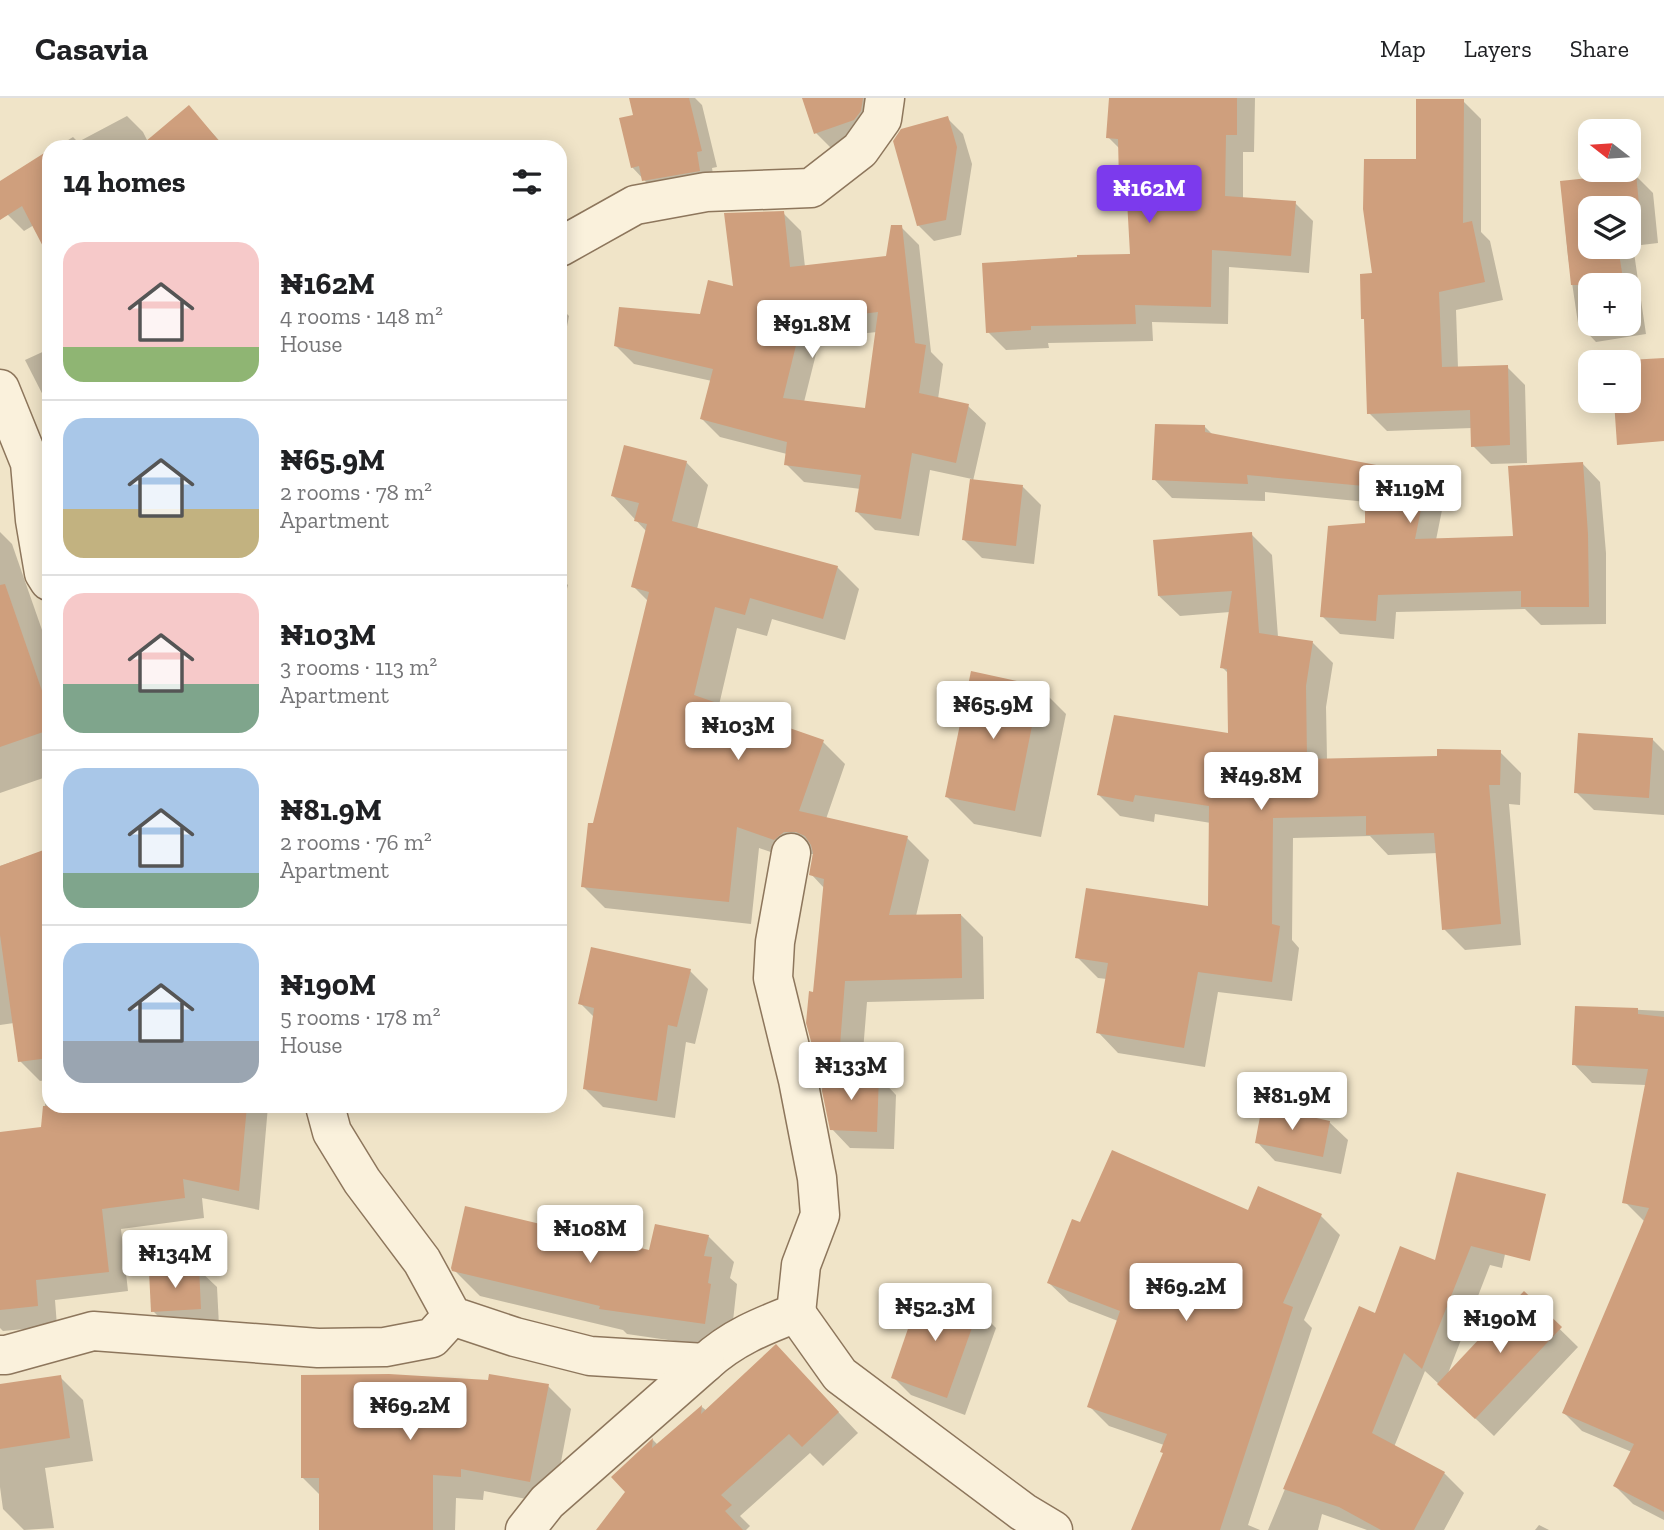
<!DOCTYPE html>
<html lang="en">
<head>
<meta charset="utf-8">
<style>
  body { margin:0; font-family:"Zilla Slab",serif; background:#f2f2f2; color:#202124; height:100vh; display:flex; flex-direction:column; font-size:26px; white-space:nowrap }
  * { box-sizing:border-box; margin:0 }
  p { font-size:23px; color:#757577 }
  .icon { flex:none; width:38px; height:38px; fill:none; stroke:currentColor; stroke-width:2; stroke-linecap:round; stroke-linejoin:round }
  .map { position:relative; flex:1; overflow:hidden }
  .panel { position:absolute; left:42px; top:42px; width:525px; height:973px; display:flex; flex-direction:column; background:#fff; border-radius:21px; box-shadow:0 4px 18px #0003 }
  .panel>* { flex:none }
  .needle { width:46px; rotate:287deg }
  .tools { position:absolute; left:1578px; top:21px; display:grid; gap:14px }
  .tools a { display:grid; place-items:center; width:63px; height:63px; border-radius:14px; background:#fff; box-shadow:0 4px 18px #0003; font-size:35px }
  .price { position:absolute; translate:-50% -60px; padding:0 16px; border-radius:7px; background:#fff; color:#222; font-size:23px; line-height:46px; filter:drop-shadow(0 2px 4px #0008) }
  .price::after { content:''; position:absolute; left:50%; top:42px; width:21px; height:16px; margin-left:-10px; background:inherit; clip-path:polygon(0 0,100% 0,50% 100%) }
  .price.current { background:#7c3aed; color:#fff }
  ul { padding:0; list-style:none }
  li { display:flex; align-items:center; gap:21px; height:175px; padding:0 21px }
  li+li { border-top:2px solid #e0e0e0 }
  li span { display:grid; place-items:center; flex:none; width:196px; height:140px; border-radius:21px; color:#555 }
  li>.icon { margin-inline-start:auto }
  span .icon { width:84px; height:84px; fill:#fffc; stroke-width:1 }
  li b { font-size:30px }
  h2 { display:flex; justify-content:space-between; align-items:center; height:84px; padding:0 21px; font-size:30px }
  header { display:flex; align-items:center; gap:42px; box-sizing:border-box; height:98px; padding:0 35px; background:#fff; border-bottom:2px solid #e0e0e0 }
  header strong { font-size:33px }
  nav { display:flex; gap:38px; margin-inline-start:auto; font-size:24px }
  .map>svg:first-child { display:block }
  .shadow { fill:#0003; fill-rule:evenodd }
  .building { fill:#cf9f7d; fill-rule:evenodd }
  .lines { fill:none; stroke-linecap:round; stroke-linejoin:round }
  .minor-casing { stroke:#8d765c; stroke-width:41 }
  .minor { stroke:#faf1dc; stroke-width:38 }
</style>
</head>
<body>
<header>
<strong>Casavia</strong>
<nav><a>Map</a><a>Layers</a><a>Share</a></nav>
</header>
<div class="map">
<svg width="1664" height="1432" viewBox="0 0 1664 1432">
  <rect width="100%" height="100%" fill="#f0e4c8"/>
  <g class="shadow">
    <polygon points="648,0 695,0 702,7 717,69 712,70 715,89 660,99 632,69 635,18"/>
    <polygon points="804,0 881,0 834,53 816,35"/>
    <polygon points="1111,0 1255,0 1254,54 1243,54 1243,101 1295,105 1313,123 1309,175 1229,169 1228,226 1152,224 1153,243 1048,245 1049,250 1006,252 988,234 1131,157 1128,90 1121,84 1120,51 1108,39"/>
    <polygon points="1463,3 1481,21 1481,134 1490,143 1503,202 1456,212 1458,270 1507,269 1525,287 1527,365 1491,366 1473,348 1472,330 1387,333 1369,315 1366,223 1363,220 1374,177 1417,62"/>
    <polygon points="189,9 225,49 57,49 73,39 78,44 127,18 143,34 148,44"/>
    <polygon points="947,20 963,36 972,66 961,137 934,143 918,127"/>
    <polygon points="49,54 49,154 34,127 24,133 8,117 0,103 0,85"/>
    <path d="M1635,77L1653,95L1658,145L1633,148L1646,236L1596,244L1578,225L1568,158L1561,85ZM1591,110H1629V149H1591ZM1591,187H1629V226H1591Z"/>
    <path d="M783,115L801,133L805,169L888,160L901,129L919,147L931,254L943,266L938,301L968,308L986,325L973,383L1023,389L1041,407L1034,466L982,460L964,442L972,381L930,372L919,438L875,432L857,414L861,391L804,384L786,366L787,356L720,339L702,321L712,283L634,266L616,248L701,218L735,190ZM877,234L866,312L804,304L820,240Z"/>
    <polygon points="560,209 569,218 560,265"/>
    <polygon points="49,251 49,309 25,262"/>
    <polygon points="1205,329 1213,337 1427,378 1445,397 1436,442 1515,439 1582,365 1600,384 1606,455 1606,526 1541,527 1525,511 1396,514 1394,541 1340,536 1322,518 1367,427 1367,404 1265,394 1265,403 1172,400 1154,381"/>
    <polygon points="686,364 708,387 697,431 837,469 859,491 845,542 772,521 767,538 737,530 719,607 823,644 845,666 826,721 907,740 929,762 916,818 961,817 983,839 984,901 867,904 861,978 878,978 896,997 894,1051 850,1050 832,1031 836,977 816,957 815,896 825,791 811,776 813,756 806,756 797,763 759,750 751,826 605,810 583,788 594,727 648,503 633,488 647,434 612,397"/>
    <polygon points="0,434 12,446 49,552 49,678 0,695"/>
    <polygon points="1251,436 1272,457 1278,539 1312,544 1333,565 1326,609 1327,662 1439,659 1500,654 1521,675 1520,707 1509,706 1521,847 1465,852 1444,831 1438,755 1388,757 1370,738 1293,740 1292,842 1299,850 1292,903 1218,894 1205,969 1118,955 1098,934 1107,881 1098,880 1077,859 1210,810 1211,725 1155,716 1154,724 1120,718 1099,697 1230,637 1229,576 1222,569 1230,514 1180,518 1159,498"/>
    <polygon points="560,480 568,487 560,516"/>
    <polygon points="1039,589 1066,616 1041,739 974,726 947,699"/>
    <polygon points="1652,641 1664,653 1664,717 1594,712 1576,694"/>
    <polygon points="49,751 49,1008 268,1008 259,1112 202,1100 204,1120 121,1131 128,1193 55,1202 57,1228 3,1233 0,1230 0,1036 43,1031 47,982 40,983 20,963 14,925 0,927 0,768"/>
    <polygon points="690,873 708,891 695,946 686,944 675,1020 603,1009 585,991 595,920 580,905"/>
    <polygon points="1577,909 1664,913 1664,1127 1644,1123 1626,1105 1646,987 1592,985 1574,966"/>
    <polygon points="1329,1024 1348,1042 1341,1076 1275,1063 1257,1044"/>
    <polygon points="1516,1106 1502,1170 1490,1167 1447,1278 1524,1196 1578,1249 1494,1338 1425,1273 1394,1349 1444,1375 1464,1395 1444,1432 1367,1432 1322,1416 1318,1432 1268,1432 1360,1210 1376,1217 1436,1165"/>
    <polygon points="1248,1114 1321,1118 1340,1137 1304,1222 1312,1230 1248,1427 1260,1432 1133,1432 1164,1356 1164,1347 1109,1328 1089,1308 1118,1223 1069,1204 1049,1185 1081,1126"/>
    <polygon points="708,1138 734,1164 730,1180 737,1186 730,1251 627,1236 623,1232 480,1198 454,1172 651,1154"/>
    <polygon points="198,1171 217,1189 219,1228 171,1231 153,1213"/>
    <polygon points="1664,1175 1664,1422 1633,1406 1615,1388 1632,1354 1582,1333 1564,1315"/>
    <polygon points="978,1212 996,1230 965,1317 911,1297 893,1279"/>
    <polygon points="796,1269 858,1335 823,1368 810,1355 740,1418 750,1428 746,1432 598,1432 627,1393 614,1379 653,1342 658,1347 702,1309 707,1313"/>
    <polygon points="60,1279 83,1302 93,1363 45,1370 54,1430 24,1432 3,1411 0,1389 0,1288"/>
    <polygon points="548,1288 571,1311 553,1406 484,1393 483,1402 456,1400 455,1432 320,1432 321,1398 302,1379"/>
    <polygon points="1539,1427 1549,1432 1535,1432"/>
  </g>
  <g class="building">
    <polygon points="629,0 689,0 702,53 697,54 700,73 642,83 639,68 631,70 619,20 633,17"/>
    <polygon points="802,0 863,0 861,13 854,22 814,36"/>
    <polygon points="1109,0 1237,0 1237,37 1226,37 1225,98 1296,103 1291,158 1212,152 1211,209 1135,207 1136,226 1031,228 1031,232 986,235 982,165 1077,159 1077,157 1130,156 1126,84 1119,84 1118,41 1106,40"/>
    <polygon points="1416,1 1464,1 1463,125 1472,123 1485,184 1439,194 1442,269 1508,267 1510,347 1471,349 1470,312 1367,316 1364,221 1361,221 1360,176 1372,175 1363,111 1364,61 1416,61"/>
    <polygon points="189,7 224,49 139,49"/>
    <polygon points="948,18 957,49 946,122 917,128 893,43 901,31"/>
    <polygon points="49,52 49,160 22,108 0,122 0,83"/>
    <polygon points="1636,75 1641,128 1629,129 1629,110 1591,110 1591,149 1618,149 1624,187 1571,187 1560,83"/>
    <path d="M784,113L790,169L886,158L891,127H902L915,245L926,247L919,295L969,306L956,365L912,355L901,421L855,414L861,377L784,367L787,344L700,321L713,271L614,248L619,209L700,216L708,182L733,188L724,115ZM878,214L865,310L783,300L802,223Z"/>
    <polygon points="1664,260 1664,343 1617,347 1614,303 1629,303 1629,264 1611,263"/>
    <polygon points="1155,326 1205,327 1205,334 1428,377 1415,441 1513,438 1508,368 1583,364 1588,436 1589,509 1521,509 1521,493 1378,497 1376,523 1320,519 1328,428 1365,425 1365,384 1364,388 1247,377 1248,386 1152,382"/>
    <polygon points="624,347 687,363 672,423 838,468 823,521 750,500 745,517 715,509 694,597 824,642 799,713 908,738 889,817 961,816 962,880 845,883 839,960 815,958 806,925 809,893 813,894 824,781 809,777 813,755 811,747 805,738 796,734 784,734 774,742 737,729 729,804 581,789 588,725 593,725 649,494 631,489 647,426 634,423 639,405 611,398"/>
    <polygon points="970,381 1023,387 1016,448 962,442"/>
    <polygon points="1252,434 1259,535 1313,543 1306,588 1307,661 1437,658 1437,651 1501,652 1500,687 1489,687 1501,826 1442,832 1434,735 1366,737 1366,718 1273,720 1272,826 1280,828 1272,884 1198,874 1184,950 1096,935 1108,865 1075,860 1086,790 1208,808 1209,708 1135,697 1133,704 1097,697 1114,617 1228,635 1227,571 1220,570 1232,493 1158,498 1153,442"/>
    <polygon points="5,486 49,613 49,632 0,649 0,487"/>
    <polygon points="971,573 1040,588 1015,713 945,699"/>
    <polygon points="1578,635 1653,640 1649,700 1574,695"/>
    <polygon points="49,750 49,960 18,964 0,837 0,768"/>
    <polygon points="591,849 691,871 677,929 668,927 657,1003 583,991 594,910 578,906"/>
    <polygon points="1575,908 1638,910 1638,916 1664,919 1664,1414 1613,1388 1634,1346 1562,1315 1649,1110 1622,1105 1648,971 1572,967"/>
    <polygon points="823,975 879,977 877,1034 830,1032 822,993"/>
    <polygon points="43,1008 247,1008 239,1093 183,1081 185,1100 102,1111 109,1174 36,1182 38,1208 0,1212 0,1034 41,1029"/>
    <polygon points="1262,1008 1330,1023 1323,1059 1255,1045"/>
    <polygon points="1112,1052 1248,1112 1258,1088 1322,1116 1283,1205 1293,1209 1220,1432 1131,1432 1163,1355 1160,1354 1167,1336 1087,1309 1120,1213 1047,1185 1072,1121 1080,1124"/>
    <polygon points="1457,1074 1546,1096 1530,1163 1471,1148 1422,1271 1404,1255 1372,1335 1445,1374 1414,1432 1381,1432 1339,1409 1283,1391 1359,1208 1375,1215 1400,1148 1435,1162"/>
    <polygon points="465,1108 649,1152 655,1126 709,1137 704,1158 712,1159 708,1185 711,1186 705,1226 599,1211 600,1208 452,1173 451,1170"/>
    <polygon points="199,1169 201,1211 151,1214 149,1173"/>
    <polygon points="922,1190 979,1210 947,1300 891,1280"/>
    <polygon points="1524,1193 1562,1229 1475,1321 1437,1286"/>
    <polygon points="776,1246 839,1314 802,1349 789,1336 721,1397 732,1407 725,1413 743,1432 596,1432 625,1394 611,1379 653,1340 652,1350 702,1307 701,1316"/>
    <polygon points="389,1276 488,1282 489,1276 549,1286 530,1384 461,1371 461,1379 433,1377 433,1432 319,1432 319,1380 301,1380 301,1277"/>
    <polygon points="61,1277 70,1340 0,1351 0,1286"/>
  </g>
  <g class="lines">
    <g class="minor-casing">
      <g id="minor">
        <polyline points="560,149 635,107 706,94 811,90 860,52 882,21 885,0"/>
        <polyline points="0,291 30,365 35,422 44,475 49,483"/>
        <path d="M325,1008L332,1034L362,1083L422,1163L452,1218L515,1239L590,1258L705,1265C732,1240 762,1228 796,1215L801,1167L820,1117L817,1080L798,982L773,880L775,844L791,755"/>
        <polyline points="796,1215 840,1277 1023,1414 1053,1432"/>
        <polyline points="0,1257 6,1257 93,1233 318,1250 385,1249 432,1240 452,1218"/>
        <polyline points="525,1432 547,1404 705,1265"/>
      </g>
    </g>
    <use href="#minor" class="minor"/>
  </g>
</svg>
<div class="tools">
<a><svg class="needle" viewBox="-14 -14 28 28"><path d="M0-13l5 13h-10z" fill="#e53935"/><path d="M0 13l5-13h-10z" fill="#757577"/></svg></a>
<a><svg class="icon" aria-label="layers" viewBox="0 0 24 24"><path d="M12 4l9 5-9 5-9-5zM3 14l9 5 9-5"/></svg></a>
<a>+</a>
<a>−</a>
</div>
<b class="price current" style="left:1149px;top:127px">₦162M</b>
<b class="price" style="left:812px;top:262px">₦91.8M</b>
<b class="price" style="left:1410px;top:427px">₦119M</b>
<b class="price" style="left:993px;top:643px">₦65.9M</b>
<b class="price" style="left:738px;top:664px">₦103M</b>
<b class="price" style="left:1261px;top:714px">₦49.8M</b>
<b class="price" style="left:851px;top:1004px">₦133M</b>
<b class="price" style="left:1292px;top:1034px">₦81.9M</b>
<b class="price" style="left:590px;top:1167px">₦108M</b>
<b class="price" style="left:175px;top:1192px">₦134M</b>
<b class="price" style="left:1186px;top:1225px">₦69.2M</b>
<b class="price" style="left:935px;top:1245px">₦52.3M</b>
<b class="price" style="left:1500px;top:1257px">₦190M</b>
<b class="price" style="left:410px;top:1344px">₦69.2M</b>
<section class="panel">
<h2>14 homes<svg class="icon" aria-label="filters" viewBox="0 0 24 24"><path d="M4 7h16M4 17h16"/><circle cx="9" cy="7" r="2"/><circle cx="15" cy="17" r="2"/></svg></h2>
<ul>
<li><span style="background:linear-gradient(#f6c9c9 75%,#8fb573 0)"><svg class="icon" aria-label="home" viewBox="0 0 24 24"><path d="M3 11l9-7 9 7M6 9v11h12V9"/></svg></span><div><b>₦162M</b><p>4 rooms · 148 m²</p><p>House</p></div></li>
<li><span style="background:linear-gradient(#a9c7e8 65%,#c2b280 0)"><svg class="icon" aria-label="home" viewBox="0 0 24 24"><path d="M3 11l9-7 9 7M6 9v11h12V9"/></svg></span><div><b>₦65.9M</b><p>2 rooms · 78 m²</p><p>Apartment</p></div></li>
<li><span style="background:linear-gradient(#f6c9c9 65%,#7fa58c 0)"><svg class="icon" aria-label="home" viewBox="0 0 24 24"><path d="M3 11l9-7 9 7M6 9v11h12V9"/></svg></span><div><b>₦103M</b><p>3 rooms · 113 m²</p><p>Apartment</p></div></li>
<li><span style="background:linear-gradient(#a9c7e8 75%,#7fa58c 0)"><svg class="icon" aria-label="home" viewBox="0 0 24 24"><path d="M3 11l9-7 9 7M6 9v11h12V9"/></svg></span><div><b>₦81.9M</b><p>2 rooms · 76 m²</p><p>Apartment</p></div></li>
<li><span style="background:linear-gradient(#a9c7e8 70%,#9aa5b1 0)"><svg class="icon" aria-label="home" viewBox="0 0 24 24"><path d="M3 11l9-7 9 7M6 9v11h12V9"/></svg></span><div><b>₦190M</b><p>5 rooms · 178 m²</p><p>House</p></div></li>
</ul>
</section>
</div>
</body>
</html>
